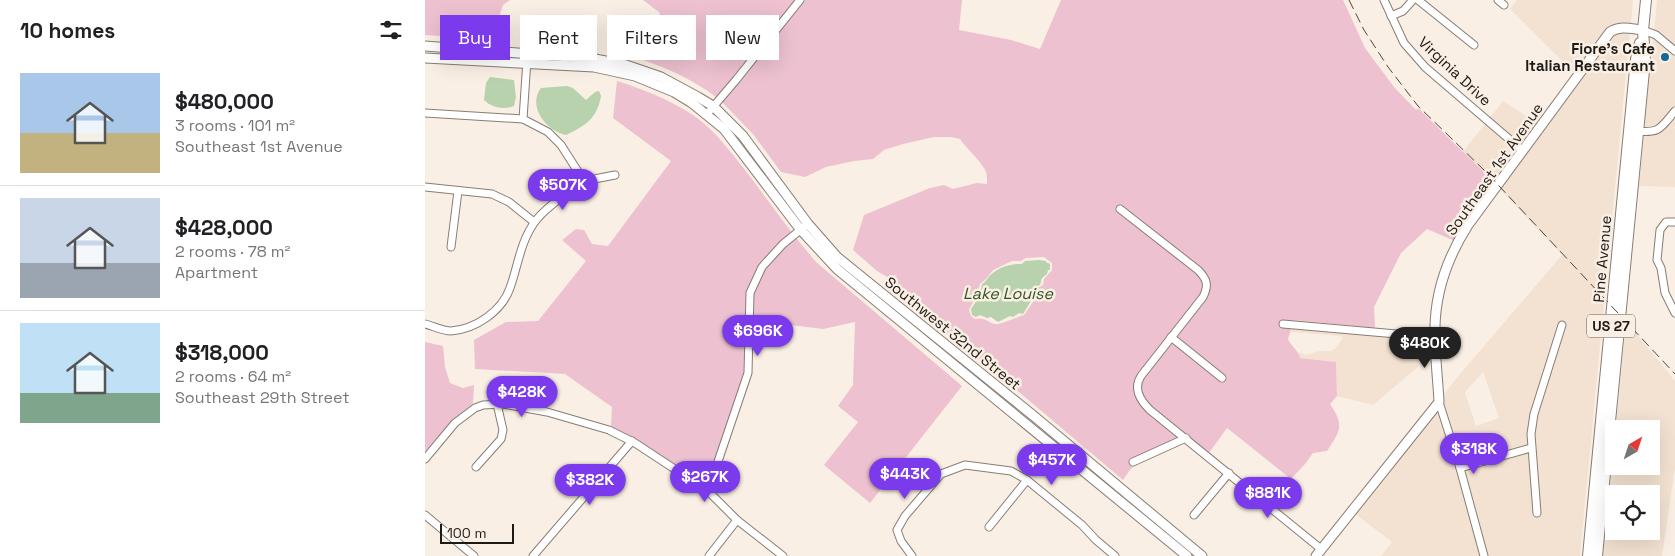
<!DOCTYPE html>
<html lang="en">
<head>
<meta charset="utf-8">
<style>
  body { margin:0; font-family:"Space Grotesk",sans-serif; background:#f6f6f6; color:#202124; height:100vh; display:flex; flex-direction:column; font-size:19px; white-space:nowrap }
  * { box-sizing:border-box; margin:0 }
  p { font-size:16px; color:#757577 }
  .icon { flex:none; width:28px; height:28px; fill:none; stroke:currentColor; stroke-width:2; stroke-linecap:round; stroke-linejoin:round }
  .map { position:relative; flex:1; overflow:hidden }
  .panel { display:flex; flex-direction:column; background:#fff; width:425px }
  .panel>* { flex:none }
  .guide { position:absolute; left:15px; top:15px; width:475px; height:45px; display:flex; gap:10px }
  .needle { width:32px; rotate:39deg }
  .buttons { position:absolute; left:1180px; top:420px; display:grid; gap:10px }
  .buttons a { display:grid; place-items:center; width:55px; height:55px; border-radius:0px; background:#fff; box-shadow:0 5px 20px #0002; font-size:25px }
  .scale { position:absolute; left:15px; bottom:12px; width:74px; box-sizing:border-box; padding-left:5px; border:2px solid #1d1915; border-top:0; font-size:14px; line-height:18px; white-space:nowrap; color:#1d1915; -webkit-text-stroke:4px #faefe4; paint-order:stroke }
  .price { position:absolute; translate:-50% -42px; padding:0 11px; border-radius:18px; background:#7c3aed; color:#fff; font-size:16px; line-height:32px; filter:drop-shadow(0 1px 2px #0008) }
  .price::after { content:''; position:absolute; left:50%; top:30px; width:15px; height:11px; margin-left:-8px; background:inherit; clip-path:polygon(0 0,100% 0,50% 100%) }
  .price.current { background:#222; color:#fff }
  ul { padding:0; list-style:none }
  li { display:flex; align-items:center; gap:15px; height:125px; padding:0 20px }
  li+li { border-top:1px solid #e0e0e0 }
  li span { display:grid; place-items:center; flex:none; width:140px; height:100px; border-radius:0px; color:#555 }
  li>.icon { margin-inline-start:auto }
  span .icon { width:60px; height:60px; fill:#fffc; stroke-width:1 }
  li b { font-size:21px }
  h2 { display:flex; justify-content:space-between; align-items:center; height:60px; padding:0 20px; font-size:21px }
  .tag { padding:0 18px; border-radius:0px; background:#fff; box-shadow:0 5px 20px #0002; font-size:18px; line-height:45px }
  .tag.current { background:#7c3aed; color:#fff }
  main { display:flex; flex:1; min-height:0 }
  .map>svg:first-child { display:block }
  .built { fill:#f3e2d1; fill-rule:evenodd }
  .green { fill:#edc1cf; fill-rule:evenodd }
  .water { fill:#b7d2ac }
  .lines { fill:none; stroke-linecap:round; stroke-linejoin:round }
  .minor-casing { stroke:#877d74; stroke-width:9 }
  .major-casing { stroke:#877d74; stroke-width:11 }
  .highway-casing { stroke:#877d74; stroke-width:12 }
  .minor { stroke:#fff; stroke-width:7 }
  .major { stroke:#fff; stroke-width:9 }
  .highway { stroke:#fff; stroke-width:10 }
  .rail { stroke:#4c4741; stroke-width:1; stroke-dasharray:10 5; stroke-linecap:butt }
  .poi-dot { fill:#126798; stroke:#faefe4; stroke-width:2 }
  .labels { text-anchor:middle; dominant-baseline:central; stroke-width:5; stroke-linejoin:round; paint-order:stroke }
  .shield { fill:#faefe4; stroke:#5f5953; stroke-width:1 }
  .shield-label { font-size:14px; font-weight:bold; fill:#1d1915 }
  .poi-label { font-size:15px; font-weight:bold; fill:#1d1915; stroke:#faefe4; text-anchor:end }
  .street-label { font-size:15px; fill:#1d1915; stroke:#faefe4 }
  .water-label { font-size:16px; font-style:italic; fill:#315520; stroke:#faefe4 }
</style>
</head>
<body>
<main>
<section class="panel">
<h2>10 homes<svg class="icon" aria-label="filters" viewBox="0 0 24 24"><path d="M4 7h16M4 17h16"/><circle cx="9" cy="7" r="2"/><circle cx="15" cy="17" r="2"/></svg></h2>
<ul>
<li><span style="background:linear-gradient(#a9c7e8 60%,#c2b280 0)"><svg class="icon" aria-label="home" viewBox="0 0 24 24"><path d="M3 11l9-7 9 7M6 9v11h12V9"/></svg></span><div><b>$480,000</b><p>3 rooms · 101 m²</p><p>Southeast 1st Avenue</p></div></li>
<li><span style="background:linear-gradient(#c9d6e8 65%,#9aa5b1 0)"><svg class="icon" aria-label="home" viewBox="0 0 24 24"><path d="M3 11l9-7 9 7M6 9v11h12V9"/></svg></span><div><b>$428,000</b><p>2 rooms · 78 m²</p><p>Apartment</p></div></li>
<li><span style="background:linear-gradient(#bfe0f5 70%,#7fa58c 0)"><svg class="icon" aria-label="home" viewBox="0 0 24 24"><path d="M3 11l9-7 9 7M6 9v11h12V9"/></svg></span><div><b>$318,000</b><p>2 rooms · 64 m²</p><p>Southeast 29th Street</p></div></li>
</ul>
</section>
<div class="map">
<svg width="1250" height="556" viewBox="0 0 1250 556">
  <rect width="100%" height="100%" fill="#faefe4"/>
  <g class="built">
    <polygon points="1092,0 1208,0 1206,26 1192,26 1150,74 1085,9"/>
    <polygon points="1232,0 1250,0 1250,47 1229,31"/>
    <path d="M1205,31L1155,556H956L967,542L929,513L1030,380L1137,255L1073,187L1189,32ZM1058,372L1074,418L1051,426L1040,392Z"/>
    <polygon points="1228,37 1250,55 1250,107 1234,126 1230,129 1219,129"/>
    <polygon points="1078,101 1114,124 1070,183 1038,152"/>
    <polygon points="1250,115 1250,187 1214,186 1219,134 1230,134 1237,131"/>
    <polygon points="869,320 992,333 993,367 948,405 912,396 911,362 875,358 873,352 881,355 894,351 906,351 910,349 918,338 915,336 866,332"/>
    <path d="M1201,321L1250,381V468L1237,556H1178L1189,451V466H1226V429H1191ZM1189,494H1226V531H1189Z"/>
  </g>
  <g class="green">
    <polygon points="0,0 85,0 78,5 71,26 69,39 0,35"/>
    <path d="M218,0H371L292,98C271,81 244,69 218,60L235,13Z"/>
    <path d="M378,0H537L534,30L586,40L615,49L636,0H918L940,48L969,87L991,110L993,108L1070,183L1030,241L1002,229L976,253L949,307L950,328L869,320L863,339C866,346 873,350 875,358L911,362L912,396L905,404C920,426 915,431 902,451L888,453L880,464L866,479L802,428L784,453L722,403L715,388L716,380L783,293L785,287L781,285L776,296L709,387L713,401L718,407L756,437L705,460L707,465L741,450C732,458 718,458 708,467C704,470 701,476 698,480L569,371L461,285L472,274L464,278L452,271L428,250L439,215L505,188L519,185L528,189L552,183L562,184C562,181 562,175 561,172C558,163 541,148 535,139L526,137H509L478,144L459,150L448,159L429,161L401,167L380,177L356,172L328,134L296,101ZM619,257L627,263V270L619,279L618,285L610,289L608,295V302L599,315C591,317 582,322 573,324C564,325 562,316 550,319L546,316L544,310L550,298V294L553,291L555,284L561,279L568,270L587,261H596L601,258Z"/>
    <path d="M192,81C218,89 242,99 265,113C286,126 301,146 316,165C341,197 364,231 391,262L537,386L445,503L399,465L433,422L413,406L428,385L430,322L398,329L349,323H335L285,497L228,453L186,427L187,407L140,374L50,369L49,340L81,322L113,321L161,261L137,240L151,229L159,230L167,244L183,246L246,161L188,118Z"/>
    <polygon points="0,342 18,346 20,367 25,383 38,388 49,385 48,403 0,461"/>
  </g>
  <g class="water">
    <path d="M65,77L89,80L91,97L89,106C79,110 67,108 59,100L61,83Z"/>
    <path d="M142,86L148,88L161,100L170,92L174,91L176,96C172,119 160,126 141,135C121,131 102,106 116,88Z"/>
    <path d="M614,260L621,261V262L625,264V270H623L622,274L617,278L615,285L608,288L609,291L605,295L606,301L598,314L594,313L588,317L585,316L573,322L566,317L562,318L555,315L551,317L547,315L546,309L552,300V294L555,293L557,284C562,281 563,276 568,273C577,266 587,264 597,264L600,261Z"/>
  </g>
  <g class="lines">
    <g class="minor-casing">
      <g id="minor">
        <polyline points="959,0 979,43 1000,67 1098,151"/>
        <polyline points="993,0 1049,45"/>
        <polyline points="1073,0 1079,5"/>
        <polyline points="966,16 978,11 988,0"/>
        <polyline points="1218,30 1231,35 1250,51"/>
        <path d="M0,113L98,119L123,132L136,145L159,181C144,192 119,208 109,223C95,243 93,266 85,288C77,311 51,329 26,331C18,331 8,326 0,324"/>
        <polyline points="282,114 311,80 375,0"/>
        <polyline points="98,119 102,60"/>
        <path d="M1210,131C1235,133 1234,130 1250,111"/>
        <polyline points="159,181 190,175"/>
        <polyline points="0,187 67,194 84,202 109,222"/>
        <path d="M695,209L773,270C782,279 784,285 778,297L716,376C708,389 715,400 725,410L896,549"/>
        <polyline points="1250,222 1241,222 1235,230 1232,260 1236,268 1240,293 1250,313"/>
        <polyline points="26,247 33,191"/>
        <polyline points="858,324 983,335 1010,334"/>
        <polyline points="746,337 797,378"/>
        <polyline points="1014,402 1035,468 1059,556"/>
        <polyline points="0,459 30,423 50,408 58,405 78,404 122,412 184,430 210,443 283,491 312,520 358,556"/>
        <polyline points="708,462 761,438"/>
        <polyline points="51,467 76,439 78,430 72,404"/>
        <polyline points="1035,468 1106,448"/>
        <polyline points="283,491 323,373 325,293 337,267 358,244 379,227"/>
        <polyline points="1112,513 1106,434 1109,414 1137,325"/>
        <polyline points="0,515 49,556"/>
        <polyline points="769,515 804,473"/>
        <polyline points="564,527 602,480"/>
        <polyline points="108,556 207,441"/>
        <polyline points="284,556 312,520"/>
        <polyline points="487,556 476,541 472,530 480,516 516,474 540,465 586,471 602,480 657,525 671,540 690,556"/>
      </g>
    </g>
    <g class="major-casing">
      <g id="major">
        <polyline points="0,46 170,59 201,65 236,77 273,97 288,106 318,136 383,224 412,257 610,417 777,556"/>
        <polyline points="0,58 169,67 210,76 249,92 267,103 299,129 375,229 412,269 762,556"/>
        <path d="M891,556L1014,402C1013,380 1010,358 1010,335C1009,296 1022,258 1043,225L1185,32C1195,25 1207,29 1218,30"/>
      </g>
    </g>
    <g class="highway-casing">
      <g id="highway">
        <polyline points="1163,556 1211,59 1215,43"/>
        <polyline points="1172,556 1220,60 1218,30 1221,0"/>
      </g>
    </g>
    <use href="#minor" class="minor"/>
    <use href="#major" class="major"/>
    <use href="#highway" class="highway"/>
    <polyline class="rail" points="924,0 939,30 963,67 993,106 1061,172 1250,374"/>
  </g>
  <circle class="poi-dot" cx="1240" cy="57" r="5"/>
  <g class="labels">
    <rect class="shield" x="1162" y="314.5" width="48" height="23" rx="4"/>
    <g class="shield-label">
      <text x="1186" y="326">US 27</text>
    </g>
    <g class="poi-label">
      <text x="1230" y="48">Fiore's Cafe<tspan x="1230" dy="17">Italian Restaurant</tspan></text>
    </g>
    <g class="street-label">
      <text transform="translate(1030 71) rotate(43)">Virginia Drive</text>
      <text transform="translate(1069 169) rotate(-55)">Southeast 1st Avenue</text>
      <text transform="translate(1177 259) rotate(-85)">Pine Avenue</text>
      <text transform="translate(528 333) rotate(39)">Southwest 32nd Street</text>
    </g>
    <g class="water-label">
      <text x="583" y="293">Lake Louise</text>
    </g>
  </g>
</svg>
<div class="buttons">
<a><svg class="needle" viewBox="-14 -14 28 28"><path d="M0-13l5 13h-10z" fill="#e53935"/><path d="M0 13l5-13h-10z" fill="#757577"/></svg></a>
<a><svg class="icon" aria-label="locate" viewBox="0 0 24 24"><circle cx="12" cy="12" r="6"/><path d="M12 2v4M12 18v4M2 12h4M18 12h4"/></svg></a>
</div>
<div class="scale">100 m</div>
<b class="price" style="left:138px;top:211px">$507K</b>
<b class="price" style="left:333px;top:357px">$696K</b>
<b class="price current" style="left:1000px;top:369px">$480K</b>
<b class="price" style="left:97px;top:418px">$428K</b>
<b class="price" style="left:1049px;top:475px">$318K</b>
<b class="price" style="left:627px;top:486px">$457K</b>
<b class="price" style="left:480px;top:500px">$443K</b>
<b class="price" style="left:280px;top:503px">$267K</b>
<b class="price" style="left:165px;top:506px">$382K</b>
<b class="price" style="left:843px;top:519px">$881K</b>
<div class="guide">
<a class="tag current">Buy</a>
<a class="tag">Rent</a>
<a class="tag">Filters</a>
<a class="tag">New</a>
</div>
</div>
</main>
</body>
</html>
